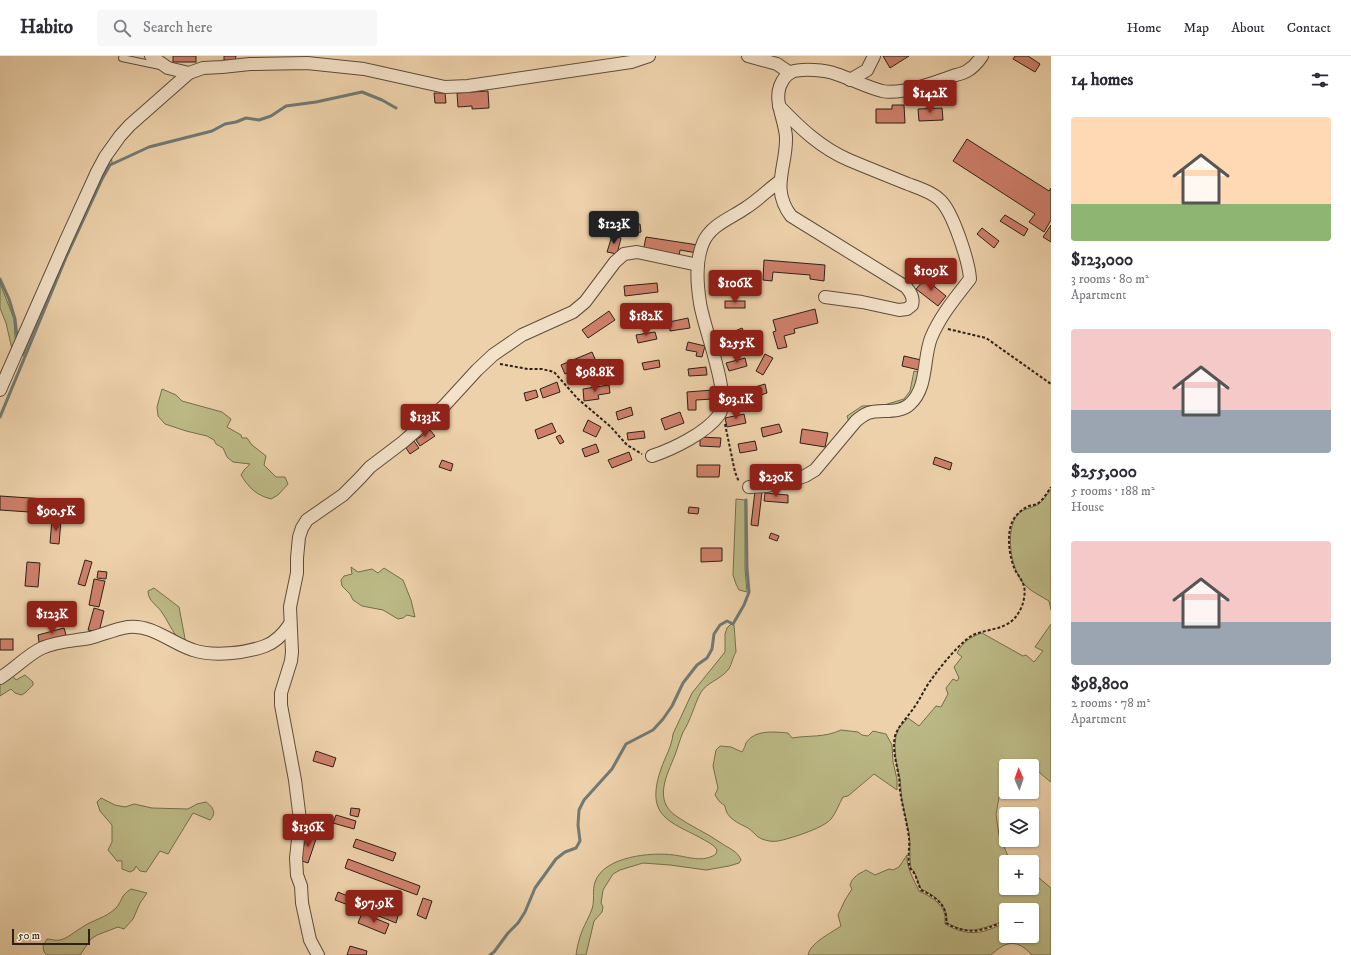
<!DOCTYPE html>
<html lang="en">
<head>
<meta charset="utf-8">
<style>
  body { margin:0; font-family:"IM FELL DW Pica",serif; background:#f7f7f7; color:#2b2b33; height:100vh; display:flex; flex-direction:column; font-size:15px; white-space:nowrap }
  * { box-sizing:border-box; margin:0 }
  p { font-size:13px; color:#7c7c81 }
  .icon { flex:none; width:22px; height:22px; fill:none; stroke:currentColor; stroke-width:2; stroke-linecap:round; stroke-linejoin:round }
  .map { position:relative; flex:1; overflow:hidden }
  .side { display:flex; flex-direction:column; background:#fff; width:300px }
  .side>* { flex:none }
  .needle { width:26px; rotate:358deg }
  .buttons { position:absolute; left:999px; top:703px; display:grid; gap:8px }
  .buttons a { display:grid; place-items:center; width:40px; height:40px; border-radius:4px; background:#fff; box-shadow:0 1px 3px #0004; font-size:20px }
  .scale { position:absolute; left:12px; bottom:10px; width:78px; box-sizing:border-box; padding-left:4px; border:2px solid #2d2117; border-top:0; font-size:11px; line-height:14px; white-space:nowrap; color:#2d2117; -webkit-text-stroke:3px #f3e1c8; paint-order:stroke }
  .price { position:absolute; translate:-50% -34px; padding:0 9px; border-radius:4px; background:#8f2418; color:#fff; font-size:13px; line-height:26px; filter:drop-shadow(0 1px 2px #0008) }
  .price::after { content:''; position:absolute; left:50%; top:24px; width:12px; height:9px; margin-left:-6px; background:inherit; clip-path:polygon(0 0,100% 0,50% 100%) }
  .price.active { background:#222; color:#fff }
  ul { padding:0; list-style:none }
  li { display:grid; align-content:center; gap:8px; height:212px; padding:0 20px }
  li span { display:grid; place-items:center; height:124px; border-radius:4px; color:#555 }
  li>.icon { margin-inline-start:auto }
  span .icon { width:72px; height:72px; fill:#fffc; stroke-width:1 }
  li b { font-size:17px }
  h2 { display:flex; justify-content:space-between; align-items:center; height:48px; padding:0 20px; font-size:17px }
  header { display:flex; align-items:center; gap:24px; box-sizing:border-box; height:56px; padding:0 20px; background:#fff; border-bottom:1px solid #e1e1e2 }
  header strong { font-size:19px }
  nav { display:flex; gap:22px; margin-inline-start:auto; font-size:14px }
  .search { width:280px; height:36px; background:#f7f7f7; display:flex; align-items:center; gap:10px; box-sizing:border-box; padding:0 14px; border-radius:4px; color:#7c7c81; font-size:15px }
  main { display:flex; flex:1; min-height:0 }
  .map>svg:first-child { display:block }
  .green { fill:#bcba86; stroke:#746e4e }
  .lines { fill:none; stroke-linecap:round; stroke-linejoin:round }
  .stream { stroke:#707a75; stroke-width:3 }
  .building { fill:#cf806b; stroke:#2d2117 }
  .service-casing { stroke:#5d4d3c; stroke-width:8 }
  .minor-casing { stroke:#5d4d3c; stroke-width:14 }
  .path { stroke:#2d2117; stroke-width:2; stroke-dasharray:3 2; stroke-linecap:butt }
  .service { stroke:#f3e1c8; stroke-width:6 }
  .minor { stroke:#f3e1c8; stroke-width:12 }
</style>
</head>
<body>
<header>
<strong>Habito</strong>
<div class="search"><svg class="icon" aria-label="search" viewBox="0 0 24 24"><circle cx="10" cy="10" r="6"/><path d="M15 15l6 6"/></svg>Search here</div>
<nav><a>Home</a><a>Map</a><a>About</a><a>Contact</a></nav>
</header>
<main>
<div class="map">
<svg width="1051" height="899" viewBox="0 0 1051 899">
  <rect width="100%" height="100%" fill="#edd1aa"/>
  <filter id="stains"><feTurbulence type="fractalNoise" baseFrequency=".005" numOctaves="4"/><feColorMatrix values="0 0 0 0 .2 0 0 0 0 .09 0 0 0 0 .02 0 0 0 .5 -.17"/></filter>
  <radialGradient id="worn" r=".72"><stop offset=".6" stop-color="#630" stop-opacity="0"/><stop offset="1" stop-color="#630" stop-opacity=".3"/></radialGradient>
  <g class="green">
    <path d="M111,96L112,107L109,109C77,171 50,236 23,300L22,298Z"/>
    <polygon points="0,227 14,263 15,281 17,288 0,326 0,318 12,293 6,267 0,252"/>
    <polygon points="914,315 922,317 909,345 849,366 847,360 862,350 884,349 904,343 910,335"/>
    <path d="M162,333L176,339L182,345L222,356L231,363L227,371L241,379L242,382H247L252,389L266,400L264,409L276,421H285L288,428L278,439L271,443C256,439 249,432 241,419L244,414L250,408L233,406L227,401L223,392L216,388L214,384L207,380L186,375L165,368L158,360L157,351Z"/>
    <path d="M1051,433V554L1049,545C1041,540 1032,536 1026,530C1011,517 1004,474 1018,458C1023,453 1031,452 1037,449C1043,446 1047,438 1051,433Z"/>
    <polygon points="736,443 745,444 745,513 747,536 739,534 736,528 733,519"/>
    <polygon points="351,511 358,516 372,513 378,517 384,512 403,524 411,544 415,561 407,559 403,562 398,563 383,554 362,550 353,544 350,538 342,530 341,524 344,520 352,518"/>
    <path d="M154,532L179,551L186,588C174,582 170,568 163,558C158,549 148,546 148,535Z"/>
    <path d="M731,568L734,569L736,596C732,602 732,610 727,615C719,624 708,626 701,636C694,649 691,664 683,676C680,683 678,691 675,699C667,719 653,744 676,760C690,770 707,777 721,787C728,792 738,795 741,804L739,807L729,810L706,814L670,809L643,807L620,814L613,818L603,834L601,847L603,851L602,856L594,865L586,899H576C577,891 579,883 582,875C585,868 589,861 592,853C595,844 592,835 595,826C604,800 652,796 674,799C689,801 703,807 716,798L717,794L714,790C679,766 642,768 661,713C665,701 672,690 673,678L692,637L725,596V578L727,572Z"/>
    <path d="M1051,568V726C1042,720 1029,704 1018,706C1012,708 1014,710 1006,710V736H1008L999,741L996,759L999,779L1008,800L1016,806H1006V832H1032V816L1051,832V899H1032C1017,883 1007,884 991,899H808C810,887 831,877 841,870L838,859L845,844L852,833L850,829C853,820 859,818 866,814L875,819L889,813L893,814L899,811L907,799C906,811 914,824 919,835C929,840 942,846 945,859C945,862 945,865 945,868C957,875 970,879 985,875C992,873 999,869 1006,867V880H1032V854H1006V865C981,871 973,881 947,867C948,850 936,840 921,833L914,815L911,812L910,804V787L909,777L902,744L900,723L896,705L895,689L896,680L899,672L908,662L919,670L936,650L941,651L948,638L946,632L953,623L957,625L959,622L954,611L962,601L957,597C963,586 970,581 982,577L1023,600L1026,599L1034,606L1043,595L1035,591Z"/>
    <polygon points="10,617 16,624 25,619 33,626 33,629 25,637 21,639 15,637 11,633 0,640 0,624"/>
    <path d="M841,674L858,676L862,679L868,680L873,675L886,678L892,689L893,706L897,723V734L874,718L848,740L843,741C839,748 836,757 831,763C824,772 789,783 778,785C773,786 767,785 762,783C756,781 753,775 748,772C738,767 726,762 725,750L719,745L715,739L718,732L713,710L716,694L720,690L731,691L742,696C744,693 745,690 746,687C755,673 775,676 788,677L792,682C809,679 824,682 841,674Z"/>
    <path d="M101,742L115,749L125,751L134,748L152,752L188,753L197,748L206,746C213,751 217,757 210,764L193,757L168,798L160,795L146,816L140,815L136,810L134,814L130,816L122,813V805H117L108,794L112,786V769L100,755L97,746Z"/>
    <path d="M131,833L147,837L140,847L133,863L124,873L118,871L97,879L91,883L80,899H47L44,896L43,890L47,883C51,883 56,885 60,884C68,882 74,876 81,872C92,864 106,862 116,852C123,844 120,840 131,833Z"/>
  </g>
  <g class="lines">
    <g class="stream">
      <polyline points="0,223 9,243 15,263 17,281"/>
      <polyline points="0,361 67,199 102,123 110,109 149,91 212,75 225,68 236,66 246,62 259,64 271,60 286,50 316,46 362,36 382,44 396,52"/>
      <polyline points="490,899 494,896 508,877 518,867 525,856 535,832 556,803 565,796 576,792 580,785 578,769 579,754 584,744 612,713 626,688 653,674 663,663 672,650 683,627 697,609 707,602 712,593 714,578 720,569 727,565 733,568 744,549 749,536 747,513 746,444"/>
    </g>
  </g>
  <g class="building">
    <rect x="173" y="0" width="23" height="6"/>
    <polygon points="224,0 236,0 235,5 224,4"/>
    <polygon points="883,0 909,0 890,12"/>
    <polygon points="1015,0 1028,0 1040,8 1035,16 1013,3"/>
    <polygon points="488,35 489,52 472,53 472,50 458,51 457,37"/>
    <polygon points="434,37 445,37 446,47 435,47"/>
    <polygon points="892,49 904,49 905,67 876,67 876,53 892,53"/>
    <polygon points="942,52 943,64 919,65 918,53"/>
    <polygon points="967,83 1049,135 1051,132 1051,164 1044,176 1029,166 1035,158 953,105"/>
    <polygon points="1005,159 1028,173 1024,180 1000,165"/>
    <polygon points="640,168 641,176 620,179 619,170"/>
    <polygon points="1051,169 1051,186 1043,181"/>
    <polygon points="982,172 999,185 994,192 977,178"/>
    <polygon points="612,180 621,182 617,198 607,196"/>
    <polygon points="646,181 698,189 697,197 680,194 679,201 643,196"/>
    <polygon points="941,203 947,208 937,221 931,216"/>
    <polygon points="764,204 825,209 824,225 810,223 810,219 773,216 772,225 763,224"/>
    <polygon points="925,223 946,240 938,250 916,233"/>
    <polygon points="657,227 658,236 625,240 624,230"/>
    <rect x="725" y="245" width="20" height="7"/>
    <polygon points="815,253 818,267 794,273 795,277 784,280 787,291 778,293 773,276 776,275 773,264"/>
    <polygon points="609,255 615,264 588,282 582,274"/>
    <polygon points="688,262 690,272 670,275 669,266"/>
    <polygon points="742,272 745,279 726,287 724,280"/>
    <polygon points="655,276 657,283 638,287 636,279"/>
    <polygon points="752,281 756,292 751,294 747,283"/>
    <polygon points="688,286 705,290 702,301 696,300 697,296 686,294"/>
    <polygon points="592,296 596,305 565,318 561,309"/>
    <polygon points="765,298 773,302 763,319 756,315"/>
    <polygon points="904,300 921,304 919,314 902,310"/>
    <polygon points="745,302 747,310 729,315 726,307"/>
    <polygon points="659,304 660,311 644,314 642,307"/>
    <polygon points="706,311 707,319 689,320 688,313"/>
    <polygon points="557,326 560,336 543,342 540,333"/>
    <polygon points="765,328 767,337 748,343 745,334"/>
    <polygon points="609,329 610,337 598,339 599,343 584,345 583,333"/>
    <polygon points="536,334 538,341 526,345 524,337"/>
    <polygon points="713,334 713,343 696,344 696,354 688,354 687,336"/>
    <polygon points="631,351 633,359 618,364 616,356"/>
    <polygon points="680,356 684,367 665,374 661,363"/>
    <polygon points="744,358 746,367 727,371 725,362"/>
    <polygon points="588,364 601,371 596,381 583,375"/>
    <polygon points="552,367 556,376 538,383 535,374"/>
    <polygon points="779,368 782,376 763,381 761,372"/>
    <polygon points="802,373 828,377 825,391 800,387"/>
    <polygon points="430,374 435,380 420,390 416,384"/>
    <polygon points="644,375 645,382 628,384 627,377"/>
    <polygon points="560,379 564,386 560,388 556,381"/>
    <polygon points="700,381 721,382 720,391 700,390"/>
    <polygon points="414,385 419,392 410,398 406,392"/>
    <polygon points="755,385 757,394 740,397 738,388"/>
    <polygon points="596,388 599,396 585,401 582,393"/>
    <polygon points="629,396 632,404 612,412 608,404"/>
    <polygon points="935,401 952,407 950,414 933,408"/>
    <polygon points="442,404 453,408 451,415 439,411"/>
    <polygon points="697,409 720,409 719,421 697,421"/>
    <polygon points="755,435 762,436 758,470 751,469"/>
    <polygon points="765,437 788,439 788,447 764,445"/>
    <polygon points="0,440 45,443 44,457 0,454"/>
    <polygon points="689,451 699,452 698,458 688,457"/>
    <polygon points="52,463 61,464 59,488 50,487"/>
    <polygon points="771,477 779,480 777,485 769,482"/>
    <polygon points="701,492 722,492 722,505 701,506"/>
    <polygon points="85,504 92,506 85,530 78,528"/>
    <polygon points="27,506 40,507 38,531 25,530"/>
    <polygon points="98,515 107,516 106,523 97,522"/>
    <polygon points="94,523 105,525 99,551 89,549"/>
    <polygon points="94,552 104,555 99,576 88,574"/>
    <polygon points="64,572 66,579 39,586 38,579"/>
    <rect x="0" y="583" width="13" height="11"/>
    <polygon points="316,695 336,702 333,711 313,705"/>
    <polygon points="351,752 360,753 358,761 350,759"/>
    <polygon points="336,759 356,765 354,773 333,767"/>
    <polygon points="308,777 317,780 308,807 299,804"/>
    <polygon points="356,783 396,797 393,805 353,791"/>
    <polygon points="348,803 420,830 417,839 345,812"/>
    <polygon points="338,836 355,843 351,850 335,844"/>
    <polygon points="423,842 432,845 426,863 417,859"/>
    <polygon points="377,851 398,860 396,867 374,858"/>
    <polygon points="362,857 389,868 385,878 358,867"/>
    <polygon points="350,890 367,895 366,899 347,899"/>
  </g>
  <g class="lines">
    <g class="service-casing">
      <polyline id="service" points="122,2 160,10"/>
    </g>
    <g class="minor-casing">
      <g id="minor">
        <polyline points="151,0 168,12 189,17"/>
        <polyline points="748,0 777,8 790,17"/>
        <polyline points="850,24 867,14 874,0"/>
        <path d="M825,241L862,246L899,254L907,253L912,249C914,242 911,237 906,231L791,160C770,132 787,111 786,81C785,64 774,46 780,30C782,25 786,19 791,16C802,12 826,14 836,18C852,23 866,31 882,35C902,39 937,26 956,19C960,18 964,17 967,15C974,11 978,6 982,0"/>
        <polyline points="0,334 66,184 97,116 105,101 120,80 130,69 189,17 203,12 222,11 250,8 307,7 364,13 445,31 468,30 631,6 649,0"/>
        <path d="M652,400C673,393 706,377 719,359C732,341 703,270 700,247C697,228 695,206 703,187C711,168 732,162 747,151C759,143 769,133 780,125"/>
        <path d="M749,431L767,430L791,425L805,420L815,414L856,365C861,361 865,357 872,356C884,354 901,357 910,348C928,332 923,302 931,282C940,260 956,241 970,223C969,206 953,156 940,144C932,136 919,132 908,128C888,120 868,112 849,104C821,92 800,72 779,50"/>
        <path d="M0,622C15,613 27,599 42,592C57,585 73,585 90,582C102,579 115,573 128,571C152,568 171,587 193,594C213,601 246,597 265,590C276,586 284,577 290,568"/>
        <polyline points="318,899 310,884 302,847 301,830 297,819 296,802 300,765 299,756 295,724 281,649 281,637 291,605 292,596 290,551 297,517 297,502 299,481 302,472 307,464 343,439 360,422 370,411 403,386 444,350 477,314 493,299 522,279 573,256 585,246 615,206 624,198 637,196 698,209"/>
      </g>
    </g>
    <g class="path">
      <polyline points="948,273 986,282 1051,328"/>
      <polyline points="500,308 528,313 542,313 554,316 578,343 611,371 627,389 642,398"/>
      <polyline points="725,368 735,416 739,426"/>
      <path d="M1006,865C999,867 992,871 984,873C971,877 958,874 946,867C948,849 936,841 921,834C918,828 917,822 914,817C913,815 911,814 910,812C907,803 910,791 909,782C907,766 902,750 900,734C899,730 900,726 899,722C897,708 892,695 895,680C898,670 907,662 913,653C920,644 924,633 931,624C941,610 953,595 967,583C983,570 1007,578 1019,556C1023,550 1026,538 1024,530C1022,524 1018,519 1015,514C1009,500 1006,478 1013,464C1017,458 1022,453 1029,450C1032,449 1035,449 1037,448C1043,444 1047,437 1051,431"/>
    </g>
    <use href="#service" class="service"/>
    <use href="#minor" class="minor"/>
  </g>
  <rect width="100%" height="100%" filter="url(#stains)"/>
  <rect width="100%" height="100%" fill="url(#worn)"/>
</svg>
<div class="buttons">
<a><svg class="needle" viewBox="-14 -14 28 28"><path d="M0-13l5 13h-10z" fill="#e53935"/><path d="M0 13l5-13h-10z" fill="#7c7c81"/></svg></a>
<a><svg class="icon" aria-label="layers" viewBox="0 0 24 24"><path d="M12 4l9 5-9 5-9-5zM3 14l9 5 9-5"/></svg></a>
<a>+</a>
<a>−</a>
</div>
<div class="scale">50 m</div>
<b class="price" style="left:930px;top:58px">$142K</b>
<b class="price active" style="left:614px;top:189px">$123K</b>
<b class="price" style="left:931px;top:236px">$109K</b>
<b class="price" style="left:735px;top:248px">$106K</b>
<b class="price" style="left:646px;top:281px">$182K</b>
<b class="price" style="left:737px;top:308px">$255K</b>
<b class="price" style="left:595px;top:337px">$98.8K</b>
<b class="price" style="left:736px;top:364px">$93.1K</b>
<b class="price" style="left:425px;top:382px">$133K</b>
<b class="price" style="left:776px;top:442px">$230K</b>
<b class="price" style="left:56px;top:476px">$90.5K</b>
<b class="price" style="left:52px;top:579px">$123K</b>
<b class="price" style="left:308px;top:792px">$136K</b>
<b class="price" style="left:374px;top:868px">$97.9K</b>
</div>
<section class="side">
<h2>14 homes<svg class="icon" aria-label="filters" viewBox="0 0 24 24"><path d="M4 7h16M4 17h16"/><circle cx="9" cy="7" r="2"/><circle cx="15" cy="17" r="2"/></svg></h2>
<ul>
<li><span style="background:linear-gradient(#ffd9b3 70%,#8fb573 0)"><svg class="icon" aria-label="home" viewBox="0 0 24 24"><path d="M3 11l9-7 9 7M6 9v11h12V9"/></svg></span><div><b>$123,000</b><p>3 rooms · 80 m²</p><p>Apartment</p></div></li>
<li><span style="background:linear-gradient(#f6c9c9 65%,#9aa5b1 0)"><svg class="icon" aria-label="home" viewBox="0 0 24 24"><path d="M3 11l9-7 9 7M6 9v11h12V9"/></svg></span><div><b>$255,000</b><p>5 rooms · 188 m²</p><p>House</p></div></li>
<li><span style="background:linear-gradient(#f6c9c9 65%,#9aa5b1 0)"><svg class="icon" aria-label="home" viewBox="0 0 24 24"><path d="M3 11l9-7 9 7M6 9v11h12V9"/></svg></span><div><b>$98,800</b><p>2 rooms · 78 m²</p><p>Apartment</p></div></li>
</ul>
</section>
</main>
</body>
</html>
